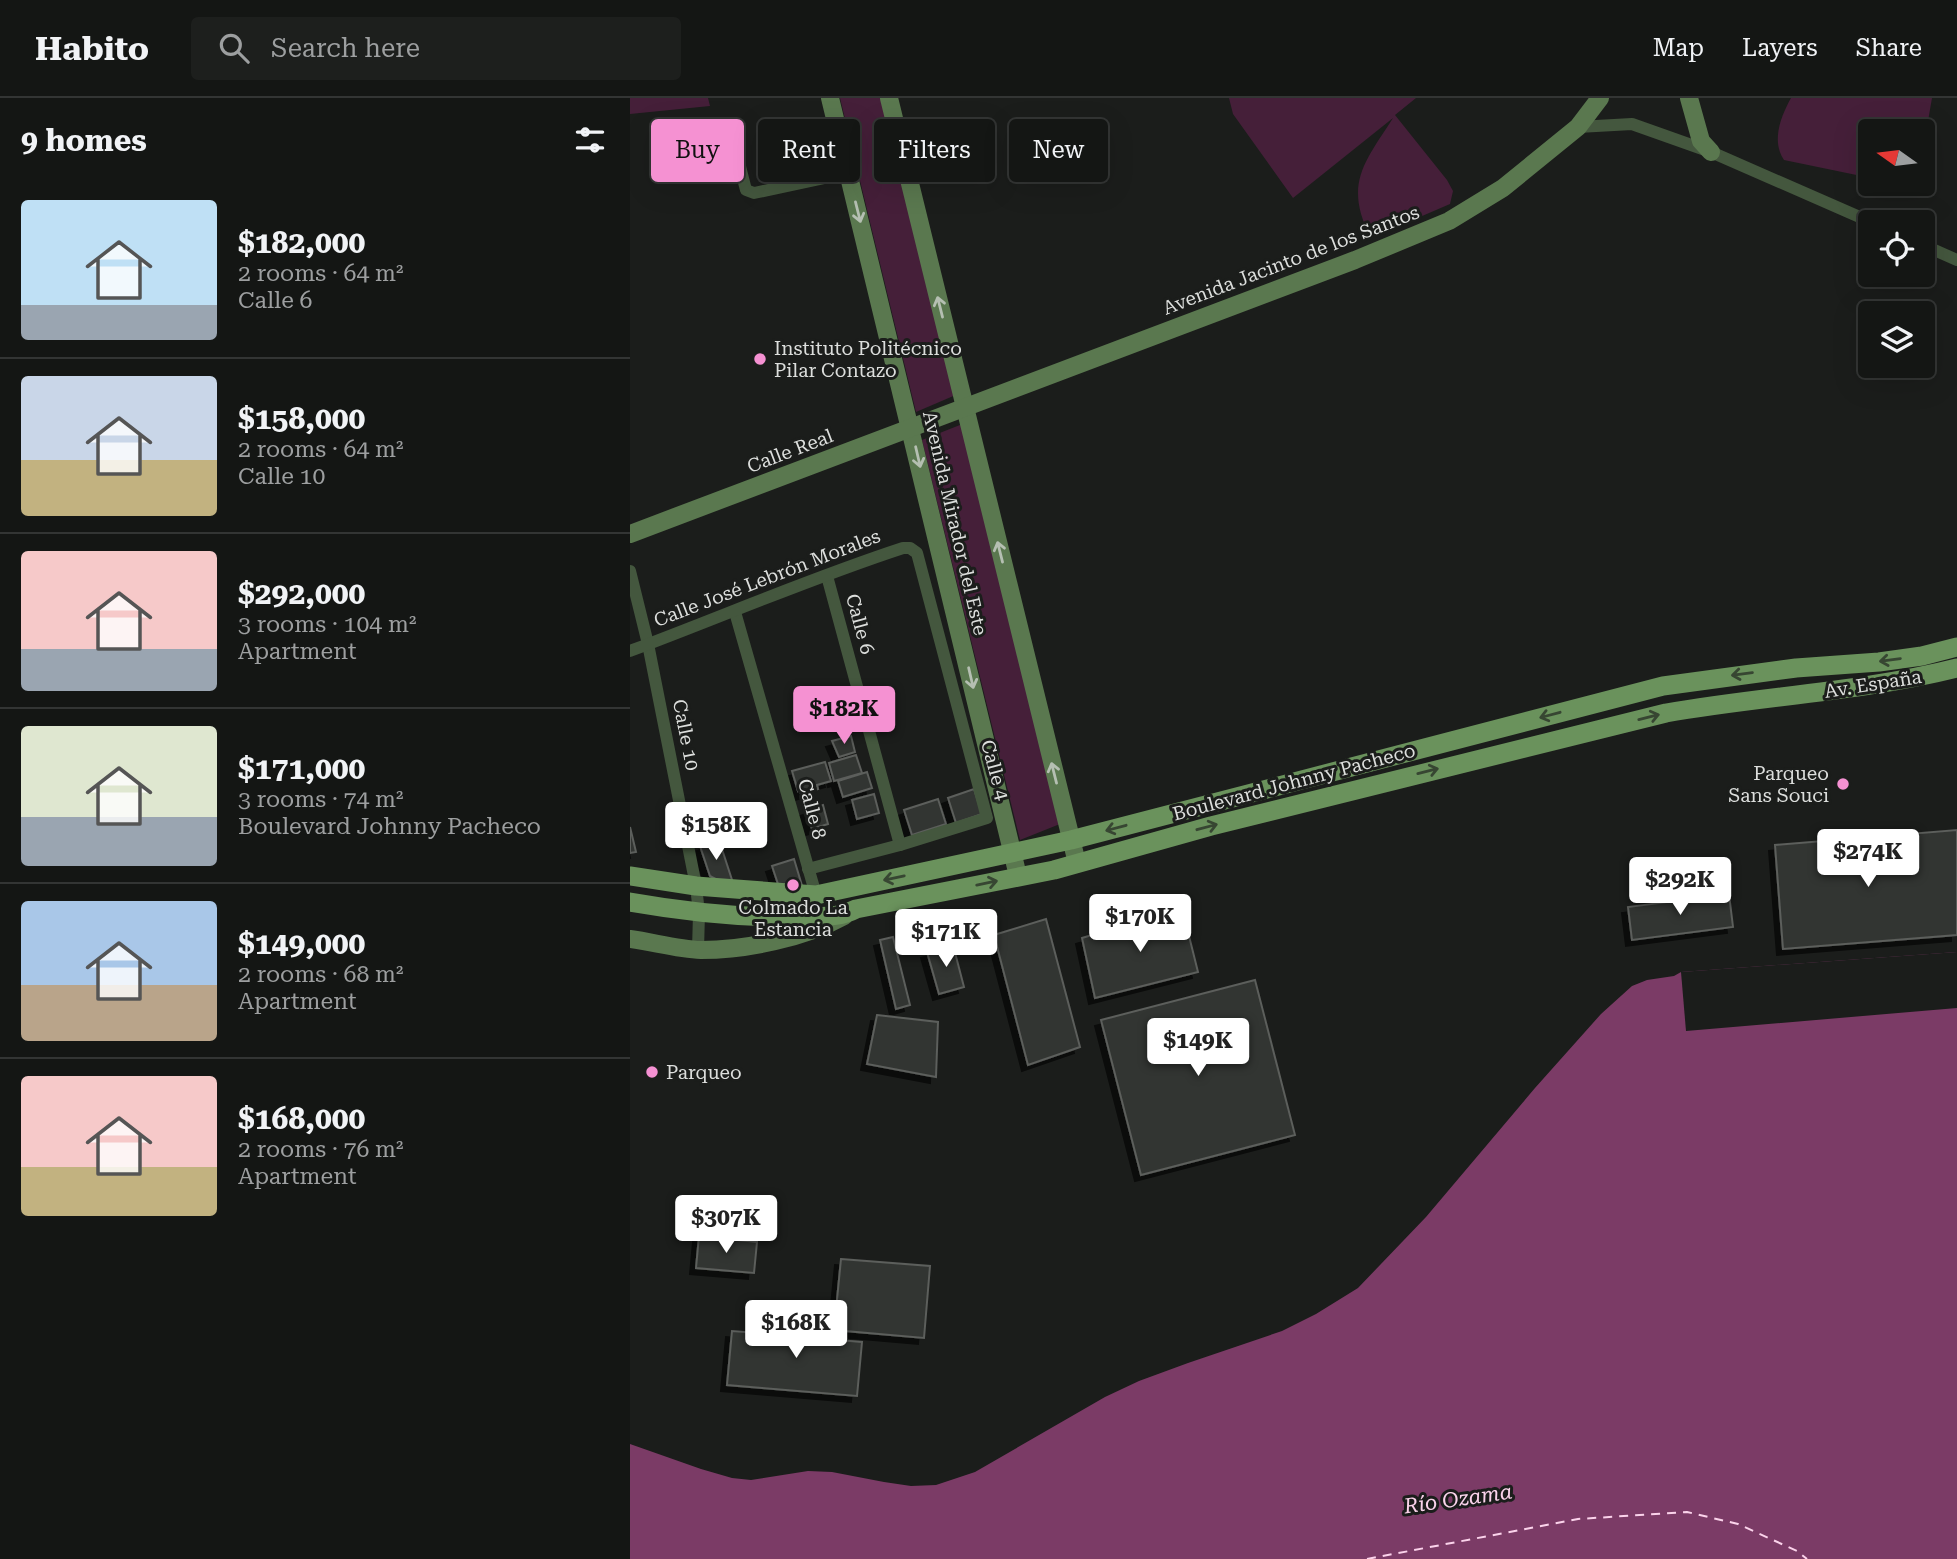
<!DOCTYPE html>
<html lang="en">
<head>
<meta charset="utf-8">
<style>
  body { margin:0; font-family:"Roboto Serif",serif; background:#1d1f1d; color:#f1f3f6; height:100vh; display:flex; flex-direction:column; font-size:26px; white-space:nowrap }
  * { box-sizing:border-box; margin:0 }
  p { font-size:23px; color:#9d9fa0 }
  .icon { flex:none; width:38px; height:38px; fill:none; stroke:currentColor; stroke-width:2; stroke-linecap:round; stroke-linejoin:round }
  .map { position:relative; flex:1; overflow:hidden }
  .drawer { display:flex; flex-direction:column; background:#141614; width:630px }
  .drawer>* { flex:none }
  .guide { position:absolute; left:21px; top:21px; width:665px; height:63px; display:flex; gap:14px }
  .needle { width:46px; rotate:284deg }
  .fabs { position:absolute; left:1228px; top:21px; display:grid; gap:14px }
  .fabs a { display:grid; place-items:center; width:77px; height:77px; border-radius:7px; background:#141614; box-shadow:0 7px 28px #0002,0 0 0 2px #333534; font-size:35px }
  .price { position:absolute; translate:-50% -60px; padding:0 16px; border-radius:7px; background:#fff; color:#222; font-size:23px; line-height:46px; filter:drop-shadow(0 2px 4px #0008) }
  .price::after { content:''; position:absolute; left:50%; top:42px; width:21px; height:16px; margin-left:-10px; background:inherit; clip-path:polygon(0 0,100% 0,50% 100%) }
  .price.selected { background:#f591d2; color:#111 }
  ul { padding:0; list-style:none }
  li { display:flex; align-items:center; gap:21px; height:175px; padding:0 21px }
  li+li { border-top:2px solid #333534 }
  li span { display:grid; place-items:center; flex:none; width:196px; height:140px; border-radius:7px; color:#555 }
  li>.icon { margin-inline-start:auto }
  span .icon { width:84px; height:84px; fill:#fffc; stroke-width:1 }
  li b { font-size:30px }
  h2 { display:flex; justify-content:space-between; align-items:center; height:84px; padding:0 21px; font-size:30px }
  .tag { padding:0 24px; border-radius:7px; background:#141614; box-shadow:0 7px 28px #0002,0 0 0 2px #333534; font-size:24px; line-height:63px }
  .tag.selected { background:#f591d2; color:#111 }
  header { display:flex; align-items:center; gap:42px; box-sizing:border-box; height:98px; padding:0 35px; background:#141614; border-bottom:2px solid #333534 }
  header strong { font-size:33px }
  nav { display:flex; gap:38px; margin-inline-start:auto; font-size:24px }
  .search { width:490px; height:63px; background:#1d1f1d; display:flex; align-items:center; gap:18px; box-sizing:border-box; padding:0 24px; border-radius:7px; color:#9d9fa0; font-size:26px }
  main { display:flex; flex:1; min-height:0 }
  .map>svg:first-child { display:block }
  .green { fill:#451f39 }
  .water { fill:#7b3b66 }
  .pier { fill:#1b1d1b }
  .lines { fill:none; stroke-linecap:round; stroke-linejoin:round }
  .ferry { stroke:#fbd3eb; stroke-width:2; stroke-dasharray:9 7; stroke-linecap:butt }
  .building { fill:#323532; stroke:#5c5e5b; stroke-width:2; filter:url(#shadow) }
  .street { stroke:#44573e; stroke-width:12 }
  .secondary { stroke:#5a784f; stroke-width:18 }
  .primary { stroke:#6a925c; stroke-width:19 }
  .oneway { stroke:#b5bfb2 }
  .oneway2 { stroke:#374632 }
  .poi-dot { fill:#f591d2; stroke:#1b1d1b; stroke-width:2.5 }
  .labels { text-anchor:middle; dominant-baseline:central; stroke-width:6; stroke-linejoin:round; paint-order:stroke }
  .street-label { font-size:19px; fill:#dcdedc; stroke:#1b1d1b }
  .poi-label { font-size:19px; fill:#dcdedc; stroke:#1b1d1b; text-anchor:start }
  .water-label { font-size:21px; font-style:italic; fill:#fbd3eb; stroke:#1b1d1b }
</style>
</head>
<body>
<header>
<strong>Habito</strong>
<div class="search"><svg class="icon" aria-label="search" viewBox="0 0 24 24"><circle cx="10" cy="10" r="6"/><path d="M15 15l6 6"/></svg>Search here</div>
<nav><a>Map</a><a>Layers</a><a>Share</a></nav>
</header>
<main>
<section class="drawer">
<h2>9 homes<svg class="icon" aria-label="filters" viewBox="0 0 24 24"><path d="M4 7h16M4 17h16"/><circle cx="9" cy="7" r="2"/><circle cx="15" cy="17" r="2"/></svg></h2>
<ul>
<li><span style="background:linear-gradient(#bfe0f5 75%,#9aa5b1 0)"><svg class="icon" aria-label="home" viewBox="0 0 24 24"><path d="M3 11l9-7 9 7M6 9v11h12V9"/></svg></span><div><b>$182,000</b><p>2 rooms · 64 m²</p><p>Calle 6</p></div></li>
<li><span style="background:linear-gradient(#c9d6e8 60%,#c2b280 0)"><svg class="icon" aria-label="home" viewBox="0 0 24 24"><path d="M3 11l9-7 9 7M6 9v11h12V9"/></svg></span><div><b>$158,000</b><p>2 rooms · 64 m²</p><p>Calle 10</p></div></li>
<li><span style="background:linear-gradient(#f6c9c9 70%,#9aa5b1 0)"><svg class="icon" aria-label="home" viewBox="0 0 24 24"><path d="M3 11l9-7 9 7M6 9v11h12V9"/></svg></span><div><b>$292,000</b><p>3 rooms · 104 m²</p><p>Apartment</p></div></li>
<li><span style="background:linear-gradient(#dfe7d0 65%,#9aa5b1 0)"><svg class="icon" aria-label="home" viewBox="0 0 24 24"><path d="M3 11l9-7 9 7M6 9v11h12V9"/></svg></span><div><b>$171,000</b><p>3 rooms · 74 m²</p><p>Boulevard Johnny Pacheco</p></div></li>
<li><span style="background:linear-gradient(#a9c7e8 60%,#b9a48a 0)"><svg class="icon" aria-label="home" viewBox="0 0 24 24"><path d="M3 11l9-7 9 7M6 9v11h12V9"/></svg></span><div><b>$149,000</b><p>2 rooms · 68 m²</p><p>Apartment</p></div></li>
<li><span style="background:linear-gradient(#f6c9c9 65%,#c2b280 0)"><svg class="icon" aria-label="home" viewBox="0 0 24 24"><path d="M3 11l9-7 9 7M6 9v11h12V9"/></svg></span><div><b>$168,000</b><p>2 rooms · 76 m²</p><p>Apartment</p></div></li>
</ul>
</section>
<div class="map">
<svg width="1327" height="1461" viewBox="0 0 1327 1461">
  <defs>
    <filter id="shadow"><feDropShadow dx="-6" dy="6" stdDeviation="0" flood-color="#0009"/></filter>
  </defs>
  <rect width="100%" height="100%" fill="#1b1d1b"/>
  <g class="green">
    <polygon points="0,0 78,0 80,8 0,16"/>
    <polygon points="210,0 255,0 328,296 286,314"/>
    <path d="M599,0H786L765,17L817,82L823,93L820,106L741,140C713,86 735,64 763,20L663,100L603,16Z"/>
    <path d="M1161,0H1302L1293,52V33H1241V80L1154,62C1141,43 1151,18 1161,0Z"/>
    <polygon points="335,325 430,726 390,742 292,342"/>
  </g>
  <polygon class="water" points="1327,854 1327,1461 0,1461 0,1346 71,1371 102,1380 121,1382 178,1373 202,1374 254,1384 281,1388 306,1387 345,1374 475,1299 509,1283 558,1265 652,1233 686,1216 728,1190 796,1119 905,990 971,916 1002,888 1017,882 1044,878 1051,874"/>
  <polygon class="pier" points="1327,854 1327,910 1056,933 1051,874"/>
  <g class="lines">
    <polyline class="ferry" points="737,1461 948,1421 1057,1414 1108,1426 1167,1453 1177,1461"/>
  </g>
  <g class="building">
    <polygon points="221,638 225,654 209,659 202,643"/>
    <polygon points="226,657 232,675 204,683 199,665"/>
    <polygon points="195,664 201,683 187,687 188,691 171,696 170,692 168,693 162,673"/>
    <polygon points="237,674 242,690 213,699 208,683"/>
    <polygon points="344,691 352,716 326,725 318,700"/>
    <polygon points="244,696 249,715 227,721 222,702"/>
    <polygon points="308,701 316,726 282,737 274,712"/>
    <polygon points="193,707 198,726 182,731 176,712"/>
    <polygon points="0,729 6,754 0,755"/>
    <polygon points="1327,732 1327,837 1153,851 1145,747"/>
    <polygon points="89,742 103,785 91,784 80,778 70,748"/>
    <polygon points="164,761 173,791 149,789 142,768"/>
    <polygon points="1099,796 1103,829 1002,842 998,809"/>
    <polygon points="552,810 568,874 465,900 452,840"/>
    <polygon points="416,821 450,949 398,967 364,837"/>
    <polygon points="263,839 280,907 266,911 250,842"/>
    <polygon points="323,847 334,889 309,896 297,854"/>
    <polygon points="625,882 665,1037 511,1077 471,922"/>
    <polygon points="247,917 308,924 306,979 237,966"/>
    <polygon points="69,1138 127,1144 124,1175 66,1170"/>
    <polygon points="211,1161 300,1168 294,1240 204,1232"/>
    <polygon points="168,1217 197,1219 196,1241 232,1244 227,1298 97,1287 102,1233 166,1238"/>
  </g>
  <g class="lines">
    <g class="street">
      <polyline points="948,29 1002,26 1081,54 1241,124"/>
      <polyline points="106,53 116,92 124,95 218,75"/>
      <polyline points="1293,147 1327,162"/>
      <polyline points="0,473 18,546 66,788 69,815 68,852"/>
      <polyline points="197,478 270,747"/>
      <polyline points="105,514 186,797"/>
      <path d="M0,553C91,519 181,480 273,450H280L287,455L357,720L270,747L178,771"/>
    </g>
    <g class="secondary">
      <polyline points="200,0 388,778"/>
      <polyline points="259,0 447,765"/>
      <polyline points="1059,0 1071,43 1081,54"/>
      <polyline points="0,436 725,162 819,123 873,90 948,29 970,0"/>
      <path d="M0,841C23,844 47,851 71,852C116,852 174,840 214,818"/>
    </g>
    <g class="primary">
      <polyline points="0,778 66,788 186,797 441,742 1033,588 1166,570 1249,564 1292,558 1327,549"/>
      <path d="M0,804C57,814 115,820 173,819C192,818 209,820 226,811L424,772L581,728L1036,615C1132,598 1232,594 1327,570"/>
    </g>
  </g>
  <defs><path id="oneway-shaft" d="M-6 0H5M1.5-3L5.5 0L1.5 3" fill="none" stroke-width="1.6" stroke-linecap="round" stroke-linejoin="round" transform="scale(1.75)"/></defs>
  <g class="oneway">
    <use href="#oneway-shaft" transform="translate(228 114) rotate(76)"/>
    <use href="#oneway-shaft" transform="translate(310 209) rotate(-104)"/>
    <use href="#oneway-shaft" transform="translate(288 359) rotate(77)"/>
    <use href="#oneway-shaft" transform="translate(370 454) rotate(-104)"/>
    <use href="#oneway-shaft" transform="translate(341 580) rotate(77)"/>
    <use href="#oneway-shaft" transform="translate(424 675) rotate(-104)"/>
  </g>
  <g class="oneway2">
    <use href="#oneway-shaft" transform="translate(1260 562) rotate(172)"/>
    <use href="#oneway-shaft" transform="translate(1112 576) rotate(173)"/>
    <use href="#oneway-shaft" transform="translate(920 617) rotate(165)"/>
    <use href="#oneway-shaft" transform="translate(1019 619) rotate(-14)"/>
    <use href="#oneway-shaft" transform="translate(798 673) rotate(-14)"/>
    <use href="#oneway-shaft" transform="translate(577 729) rotate(-15)"/>
    <use href="#oneway-shaft" transform="translate(486 730) rotate(165)"/>
    <use href="#oneway-shaft" transform="translate(264 780) rotate(168)"/>
    <use href="#oneway-shaft" transform="translate(357 785) rotate(-12)"/>
  </g>
  <g class="poi-dot">
    <circle cx="130" cy="261" r="7"/>
    <circle cx="1213" cy="686" r="7"/>
    <circle cx="163" cy="787" r="7"/>
    <circle cx="22" cy="974" r="7"/>
  </g>
  <g class="labels">
    <g class="street-label">
      <text transform="translate(661 162) rotate(-21)">Avenida Jacinto de los Santos</text>
      <text transform="translate(160 353) rotate(-21)">Calle Real</text>
      <text transform="translate(325 425) rotate(77)">Avenida Mirador del Este</text>
      <text transform="translate(137 480) rotate(-21)">Calle José Lebrón Morales</text>
      <text transform="translate(230 526) rotate(75)">Calle 6</text>
      <text transform="translate(1243 586) rotate(-9)">Av. España</text>
      <text transform="translate(56 637) rotate(79)">Calle 10</text>
      <text transform="translate(365 672) rotate(75)">Calle 4</text>
      <text transform="translate(664 684) rotate(-15)">Boulevard Johnny Pacheco</text>
      <text transform="translate(182 711) rotate(75)">Calle 8</text>
    </g>
    <g class="poi-label">
      <text x="144" y="250">Instituto Politécnico<tspan x="144" dy="22">Pilar Contazo</tspan></text>
      <text x="1199" y="675" text-anchor="end">Parqueo<tspan x="1199" dy="22">Sans Souci</tspan></text>
      <text x="163" y="809" text-anchor="middle">Colmado La<tspan x="163" dy="22">Estancia</tspan></text>
      <text x="36" y="974">Parqueo</text>
    </g>
    <g class="water-label">
      <text transform="translate(828 1401) rotate(-8)">Río Ozama</text>
    </g>
  </g>
</svg>
<div class="fabs">
<a><svg class="needle" viewBox="-14 -14 28 28"><path d="M0-13l5 13h-10z" fill="#e53935"/><path d="M0 13l5-13h-10z" fill="#9d9fa0"/></svg></a>
<a><svg class="icon" aria-label="locate" viewBox="0 0 24 24"><circle cx="12" cy="12" r="6"/><path d="M12 2v4M12 18v4M2 12h4M18 12h4"/></svg></a>
<a><svg class="icon" aria-label="layers" viewBox="0 0 24 24"><path d="M12 4l9 5-9 5-9-5zM3 14l9 5 9-5"/></svg></a>
</div>
<b class="price selected" style="left:214px;top:648px">$182K</b>
<b class="price" style="left:86px;top:764px">$158K</b>
<b class="price" style="left:1238px;top:791px">$274K</b>
<b class="price" style="left:1050px;top:819px">$292K</b>
<b class="price" style="left:510px;top:856px">$170K</b>
<b class="price" style="left:316px;top:871px">$171K</b>
<b class="price" style="left:568px;top:980px">$149K</b>
<b class="price" style="left:96px;top:1157px">$307K</b>
<b class="price" style="left:166px;top:1262px">$168K</b>
<div class="guide">
<a class="tag selected">Buy</a>
<a class="tag">Rent</a>
<a class="tag">Filters</a>
<a class="tag">New</a>
</div>
</div>
</main>
</body>
</html>
